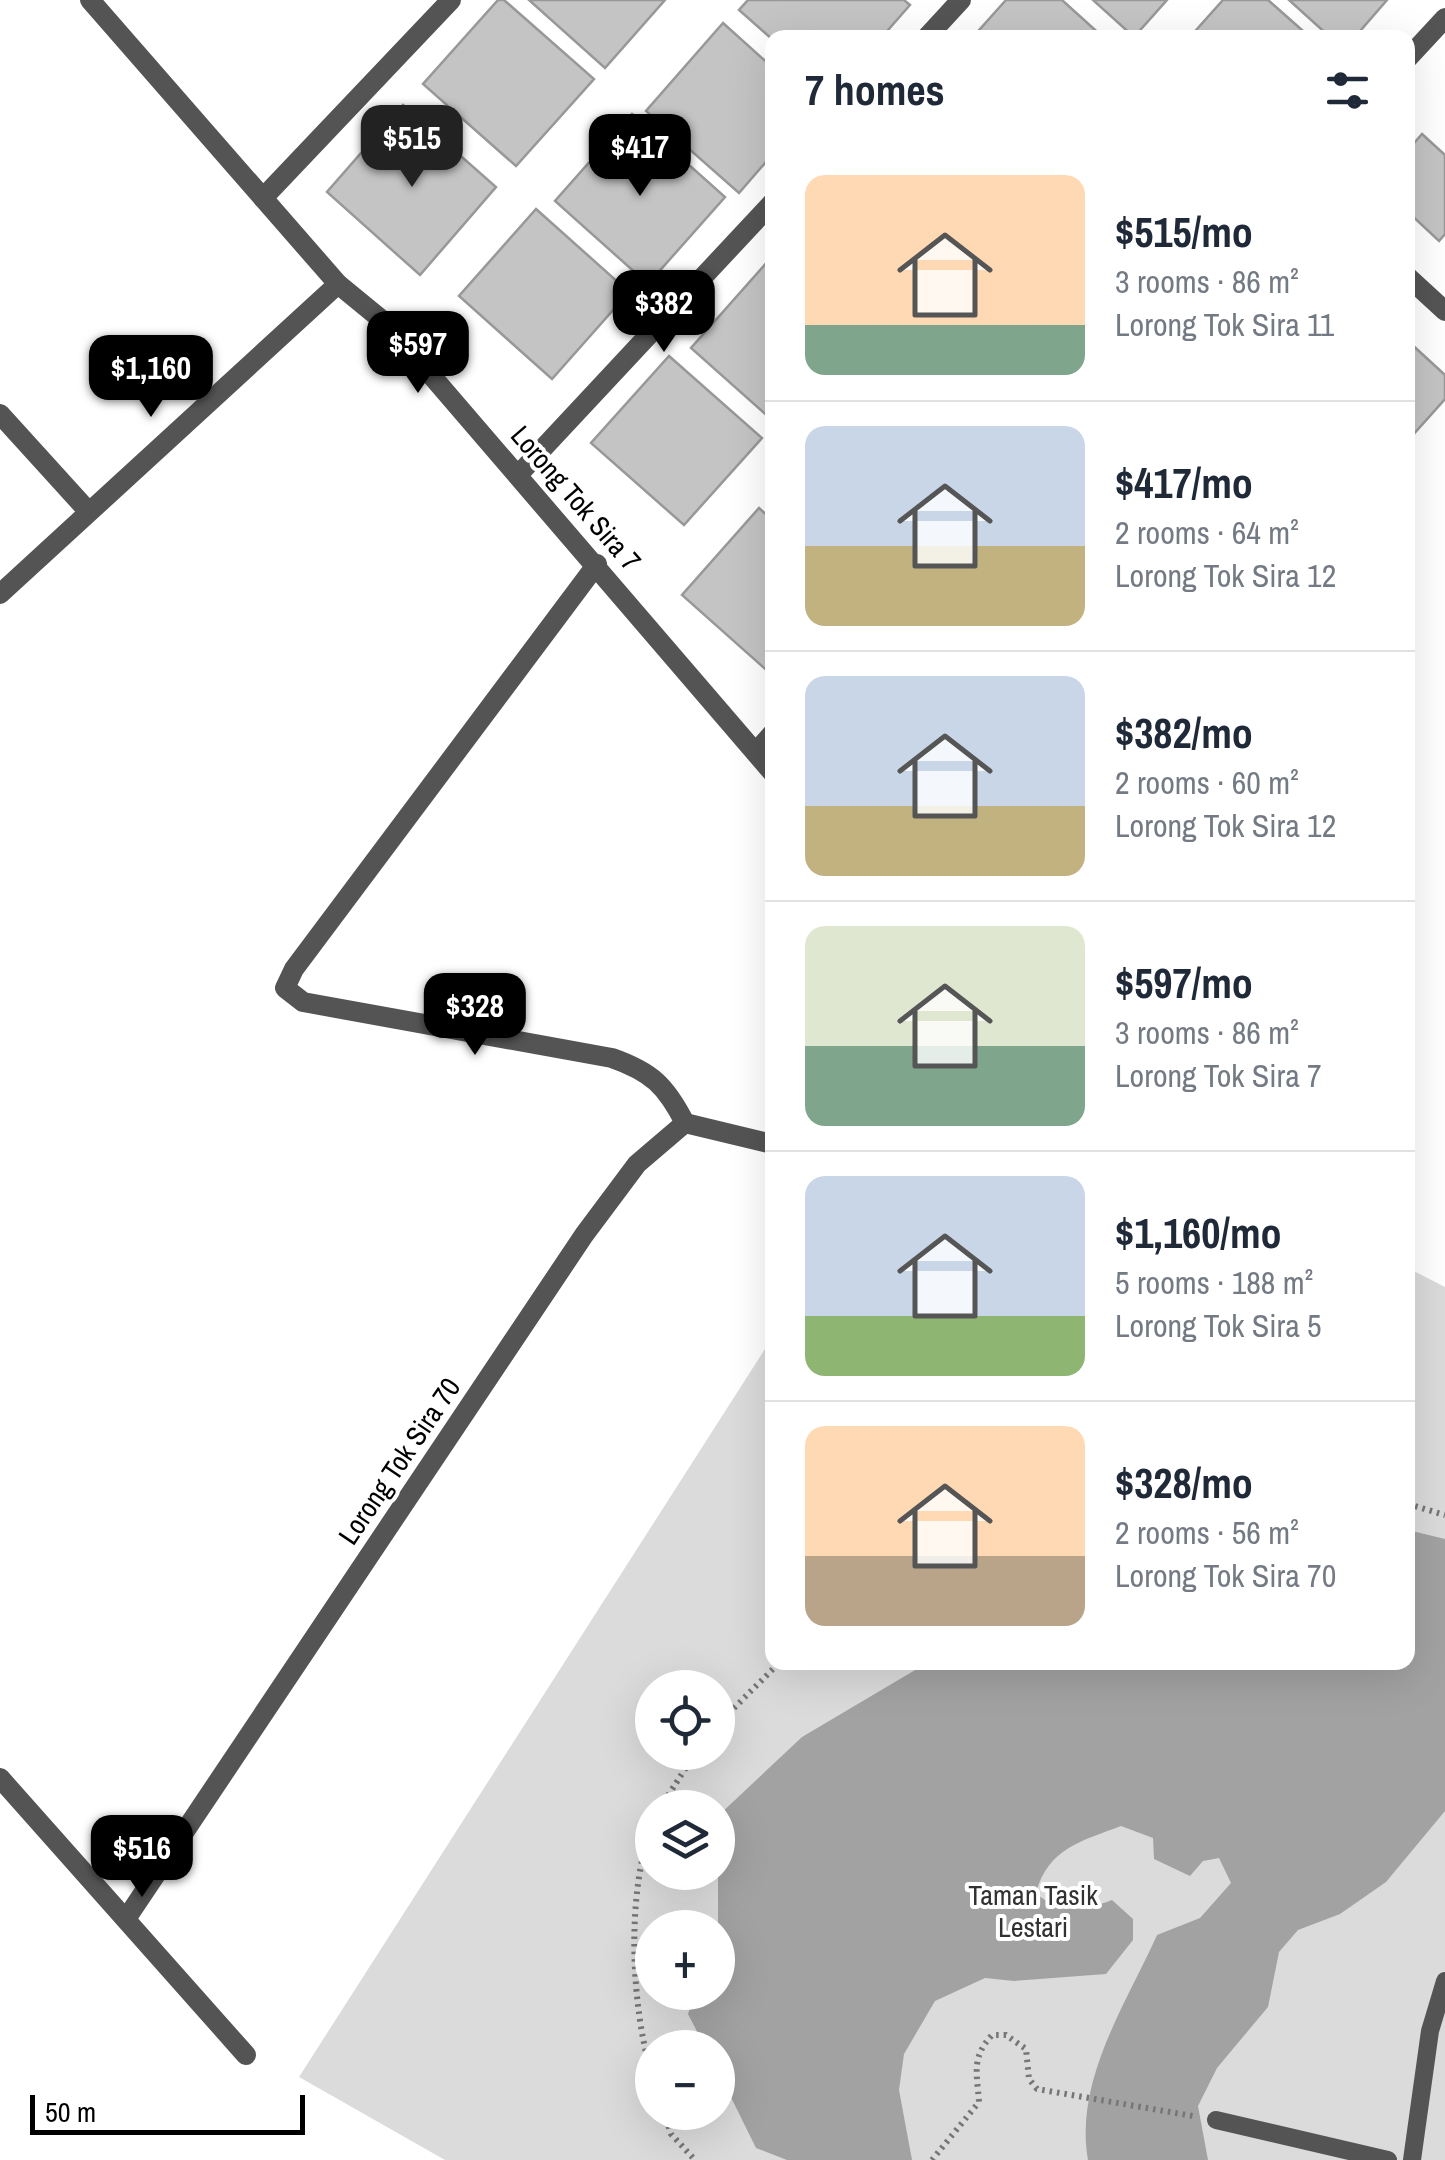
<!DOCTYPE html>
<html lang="en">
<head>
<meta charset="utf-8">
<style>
  body { margin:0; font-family:"Archivo Narrow",sans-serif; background:#f2f2f3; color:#1f2937; height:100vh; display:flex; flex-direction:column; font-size:38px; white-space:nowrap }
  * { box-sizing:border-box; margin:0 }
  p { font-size:32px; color:#747a83 }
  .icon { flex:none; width:55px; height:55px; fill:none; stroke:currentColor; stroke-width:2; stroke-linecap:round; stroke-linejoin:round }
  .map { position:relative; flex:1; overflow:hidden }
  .details { position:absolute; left:765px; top:30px; width:650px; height:1640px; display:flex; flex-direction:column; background:#fff; border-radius:20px; box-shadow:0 10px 40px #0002 }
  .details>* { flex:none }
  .controls { position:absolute; left:635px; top:1670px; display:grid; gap:20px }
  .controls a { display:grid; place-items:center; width:100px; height:100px; border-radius:50%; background:#fff; box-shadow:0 10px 40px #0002; font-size:50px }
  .scale { position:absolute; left:30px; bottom:25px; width:275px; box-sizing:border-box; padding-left:10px; border:5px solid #000; border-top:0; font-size:28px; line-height:35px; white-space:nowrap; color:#000; -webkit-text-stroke:8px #fff; paint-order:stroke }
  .price { position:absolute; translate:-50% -85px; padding:0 22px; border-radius:20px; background:#000; color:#fff; font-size:32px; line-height:65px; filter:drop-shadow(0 2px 5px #0008) }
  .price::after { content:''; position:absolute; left:50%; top:60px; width:30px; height:22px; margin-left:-15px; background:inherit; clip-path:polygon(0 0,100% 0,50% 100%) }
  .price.active { background:#222; color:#fff }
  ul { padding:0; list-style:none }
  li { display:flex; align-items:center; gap:30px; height:250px; padding:0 40px }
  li+li { border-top:2px solid #e0e1e3 }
  li span { display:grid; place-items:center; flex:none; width:280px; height:200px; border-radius:20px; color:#555 }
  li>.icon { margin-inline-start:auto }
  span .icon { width:120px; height:120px; fill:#fffc; stroke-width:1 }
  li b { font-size:42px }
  h2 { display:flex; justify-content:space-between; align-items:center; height:120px; padding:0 40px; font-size:42px }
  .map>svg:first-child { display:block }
  .green { fill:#dbdbdb; fill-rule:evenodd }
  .water { fill:#a2a2a2 }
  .building { fill:#c4c4c4; stroke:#989898; stroke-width:2.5 }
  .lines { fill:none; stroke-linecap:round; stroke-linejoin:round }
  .path { stroke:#767676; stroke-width:6; stroke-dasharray:2.5 5; stroke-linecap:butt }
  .lane { stroke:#545454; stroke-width:18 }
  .street { stroke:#545454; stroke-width:20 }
  .labels { text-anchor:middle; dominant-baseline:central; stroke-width:8; stroke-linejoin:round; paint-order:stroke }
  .street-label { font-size:28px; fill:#000; stroke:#fff }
  .park-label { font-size:28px; fill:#323232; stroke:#fff }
</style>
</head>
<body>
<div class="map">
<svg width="1445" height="2160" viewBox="0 0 1445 2160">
  <rect width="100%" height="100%" fill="#fff"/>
  <path class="green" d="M1408,1268L1445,1287V2160H445L299,2077L772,1338V1662H1408ZM652,1688H718V1752H652ZM652,1808H718V1872H652ZM652,1928H718V1992H652ZM652,2048H718V2112H652Z"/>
  <path class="water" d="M1408,1530L1445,1539V1811L1386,1882L1340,1914L1298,1930L1279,1952L1268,2007L1217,2068L1198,2106L1208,2160H1088C1074,2081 1126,2004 1157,1935L1200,1918L1231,1883L1219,1858L1203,1861L1190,1876L1154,1859L1153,1838L1121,1826C1082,1841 1048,1848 1036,1893C1060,1915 1083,1911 1112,1900L1133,1919V1940L1106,1974L1014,1981L985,1978L935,2001L904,2054L899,2090L912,2160H787L756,2148L718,2071V2048L705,2047L688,2014L695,1993L718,1992V1816L802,1737L927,1663L1408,1662Z"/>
  <g class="building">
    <polygon points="498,0 504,0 594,79 516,166 423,84"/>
    <polygon points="529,0 665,0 605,68"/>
    <polygon points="748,0 904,0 910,5 881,38 772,39 739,10"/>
    <polygon points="1006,0 1062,0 1104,38 972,38"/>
    <polygon points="1093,0 1167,0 1134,37"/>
    <polygon points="1223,0 1268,0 1311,38 1189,38"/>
    <polygon points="1289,0 1387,0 1354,38 1331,38"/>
    <polygon points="723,23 772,67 772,155 739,193 646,111"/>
    <polygon points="403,105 496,187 420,275 327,192"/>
    <polygon points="632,114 725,197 648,284 555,201"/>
    <polygon points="1422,134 1445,155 1445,234 1439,241 1408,212 1408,150"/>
    <polygon points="536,209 629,292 552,379 459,296"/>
    <polygon points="768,261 772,264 772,420 691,348"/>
    <polygon points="1408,341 1445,375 1445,399 1412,436 1408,432"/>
    <polygon points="669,356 762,438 684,525 591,443"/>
    <polygon points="759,508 772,520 772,675 682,595"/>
  </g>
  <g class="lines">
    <g class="path">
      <polyline points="1408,1504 1445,1515"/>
      <polyline points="718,1724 780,1662"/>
      <polyline points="660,1808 696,1752"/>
      <path d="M652,1826C626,1893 631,2007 652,2075"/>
      <polyline points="664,2112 671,2134 695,2160"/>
      <path d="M932,2160L979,2102C977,2073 971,2058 992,2035H1006L1026,2049L1029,2079L1037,2089L1193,2116"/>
    </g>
    <g class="lane">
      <polyline points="1216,2120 1388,2160"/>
      <polyline points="1412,2160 1430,2031 1445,1981"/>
    </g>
    <g class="street">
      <polyline points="90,0 338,284 388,325 772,772"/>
      <polyline points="926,38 961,0"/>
      <polyline points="1408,58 1445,18"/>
      <polyline points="263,198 451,0"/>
      <polyline points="1408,277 1445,311"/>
      <polyline points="0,414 88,511"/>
      <polyline points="519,474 772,203"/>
      <path d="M597,564L294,969L285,988L303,1002L612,1058C652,1072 666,1086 685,1123"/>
      <polyline points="0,594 338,284"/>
      <polyline points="756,752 772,734"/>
      <polyline points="0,1778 246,2055"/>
      <polyline points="126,1919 584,1235 637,1164 685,1123 772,1144"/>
    </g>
  </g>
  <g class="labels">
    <g class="street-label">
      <text transform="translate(576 498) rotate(49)">Lorong Tok Sira 7</text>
      <text transform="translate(399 1461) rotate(-56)">Lorong Tok Sira 70</text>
    </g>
    <g class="park-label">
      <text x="1033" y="1895">Taman Tasik<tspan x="1033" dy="32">Lestari</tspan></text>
    </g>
  </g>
</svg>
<div class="controls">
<a><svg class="icon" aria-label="locate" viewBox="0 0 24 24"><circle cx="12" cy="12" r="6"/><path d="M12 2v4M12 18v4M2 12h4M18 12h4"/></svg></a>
<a><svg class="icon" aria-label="layers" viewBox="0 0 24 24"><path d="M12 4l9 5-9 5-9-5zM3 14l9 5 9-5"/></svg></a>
<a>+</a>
<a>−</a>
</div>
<div class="scale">50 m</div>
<b class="price active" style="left:412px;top:190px">$515</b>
<b class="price" style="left:640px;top:199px">$417</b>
<b class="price" style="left:664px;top:355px">$382</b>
<b class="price" style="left:418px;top:396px">$597</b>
<b class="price" style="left:151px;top:420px">$1,160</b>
<b class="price" style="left:475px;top:1058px">$328</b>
<b class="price" style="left:142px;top:1900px">$516</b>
<section class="details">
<h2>7 homes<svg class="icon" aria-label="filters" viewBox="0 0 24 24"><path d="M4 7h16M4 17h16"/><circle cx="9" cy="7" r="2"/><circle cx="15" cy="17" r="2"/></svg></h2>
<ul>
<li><span style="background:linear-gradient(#ffd9b3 75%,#7fa58c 0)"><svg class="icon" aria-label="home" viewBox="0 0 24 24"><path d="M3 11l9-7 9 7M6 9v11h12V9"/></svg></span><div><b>$515/mo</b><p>3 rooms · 86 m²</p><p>Lorong Tok Sira 11</p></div></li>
<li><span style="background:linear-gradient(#c9d6e8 60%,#c2b280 0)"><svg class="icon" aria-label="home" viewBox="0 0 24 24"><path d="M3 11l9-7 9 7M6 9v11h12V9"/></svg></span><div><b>$417/mo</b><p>2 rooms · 64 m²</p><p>Lorong Tok Sira 12</p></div></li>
<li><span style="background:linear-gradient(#c9d6e8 65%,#c2b280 0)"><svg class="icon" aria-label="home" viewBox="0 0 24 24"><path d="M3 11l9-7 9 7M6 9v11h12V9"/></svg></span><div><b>$382/mo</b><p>2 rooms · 60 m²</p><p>Lorong Tok Sira 12</p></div></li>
<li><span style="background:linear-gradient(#dfe7d0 60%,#7fa58c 0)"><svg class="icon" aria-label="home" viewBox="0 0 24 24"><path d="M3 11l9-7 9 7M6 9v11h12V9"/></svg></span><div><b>$597/mo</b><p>3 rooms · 86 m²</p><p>Lorong Tok Sira 7</p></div></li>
<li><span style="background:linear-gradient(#c9d6e8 70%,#8fb573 0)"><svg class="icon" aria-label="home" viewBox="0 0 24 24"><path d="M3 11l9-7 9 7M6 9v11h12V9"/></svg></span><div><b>$1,160/mo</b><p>5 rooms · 188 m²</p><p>Lorong Tok Sira 5</p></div></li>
<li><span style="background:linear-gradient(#ffd9b3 65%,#b9a48a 0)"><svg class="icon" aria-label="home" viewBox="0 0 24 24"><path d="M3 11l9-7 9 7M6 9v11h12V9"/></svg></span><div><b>$328/mo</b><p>2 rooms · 56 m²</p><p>Lorong Tok Sira 70</p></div></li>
</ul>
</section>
</div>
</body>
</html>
